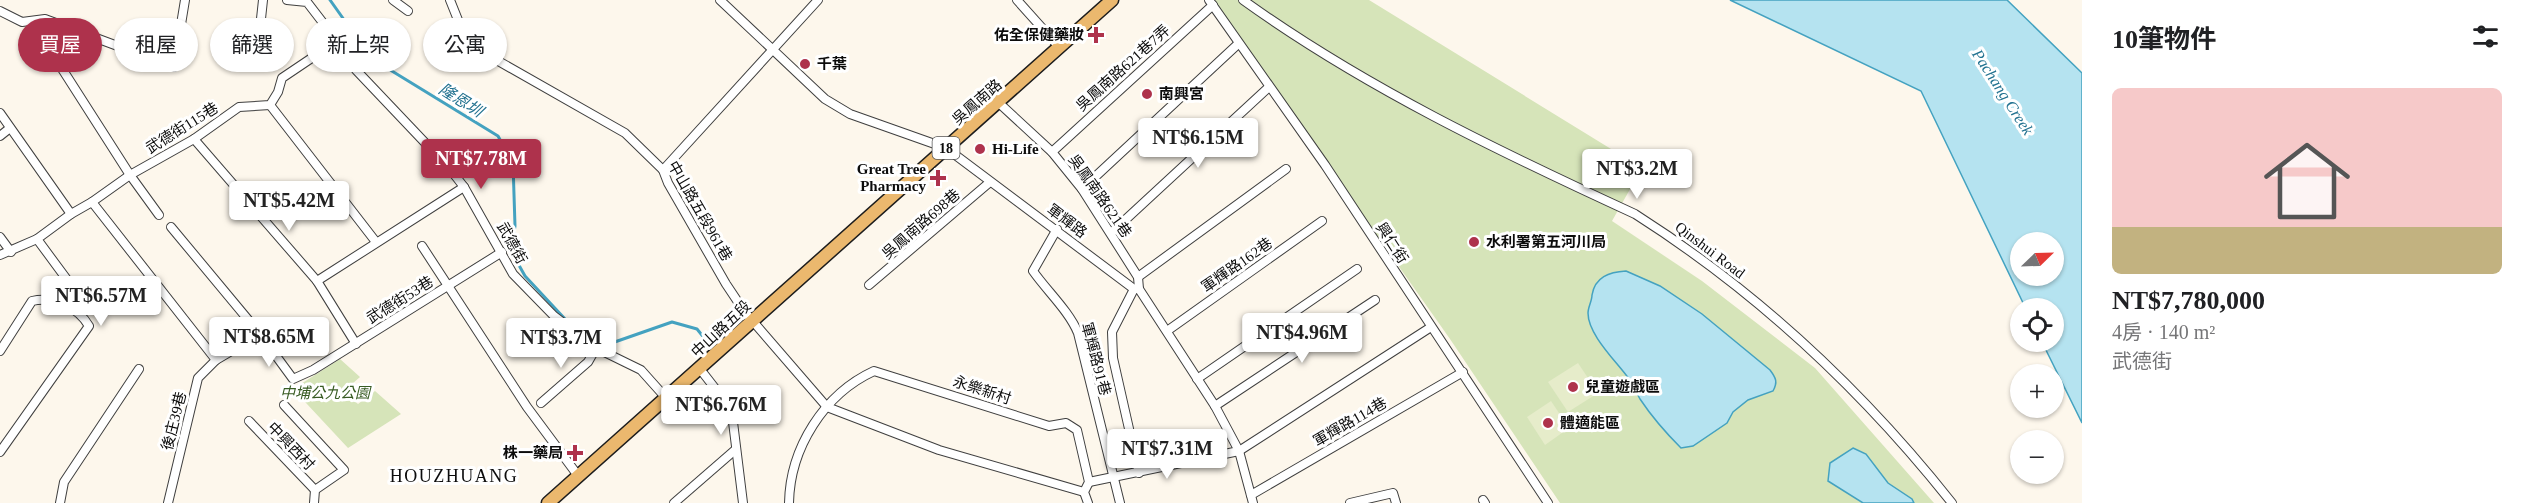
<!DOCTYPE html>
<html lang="zh-TW">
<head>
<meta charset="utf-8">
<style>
  body { margin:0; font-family:"Times New Roman","Noto Sans TC",serif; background:#f6f6f6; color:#202124; height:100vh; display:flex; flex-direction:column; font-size:22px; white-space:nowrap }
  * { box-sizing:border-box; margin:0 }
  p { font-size:20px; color:#757577 }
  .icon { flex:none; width:33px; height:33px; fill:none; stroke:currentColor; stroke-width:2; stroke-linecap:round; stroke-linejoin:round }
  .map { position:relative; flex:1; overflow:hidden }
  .sheet { display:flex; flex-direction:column; background:#fff; width:450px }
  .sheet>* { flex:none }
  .hud { position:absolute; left:18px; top:18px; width:570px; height:54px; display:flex; gap:12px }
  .needle { width:39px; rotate:67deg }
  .fabs { position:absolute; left:2010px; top:232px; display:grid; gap:12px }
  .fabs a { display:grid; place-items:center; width:54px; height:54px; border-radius:50%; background:#fff; box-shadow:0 2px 4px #0004; font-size:30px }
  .price { position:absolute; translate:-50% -51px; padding:0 14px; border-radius:6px; background:#fff; color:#222; font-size:20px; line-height:39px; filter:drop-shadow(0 2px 3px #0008) }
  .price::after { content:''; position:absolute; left:50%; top:36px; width:18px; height:14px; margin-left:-9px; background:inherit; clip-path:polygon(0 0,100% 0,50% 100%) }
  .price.selected { background:#ae324c; color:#fff }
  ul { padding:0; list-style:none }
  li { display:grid; align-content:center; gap:12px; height:318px; padding:0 30px }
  li span { display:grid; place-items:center; height:186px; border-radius:9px; color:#555 }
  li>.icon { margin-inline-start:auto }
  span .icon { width:108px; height:108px; fill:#fffc; stroke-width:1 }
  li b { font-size:26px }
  h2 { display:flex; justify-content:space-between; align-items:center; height:72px; padding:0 30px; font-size:26px }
  .tag { padding:0 21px; border-radius:27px; background:#fff; box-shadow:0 2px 4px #0004; font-size:21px; line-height:54px }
  .tag.selected { background:#ae324c; color:#fff }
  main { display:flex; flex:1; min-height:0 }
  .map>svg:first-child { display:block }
  .green { fill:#d6e4b9 }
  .pitch { fill:#e6ecca }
  .water { fill:#b5e3f0; stroke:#44a2c0; stroke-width:1.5; fill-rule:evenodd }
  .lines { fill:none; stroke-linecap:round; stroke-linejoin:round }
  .stream { stroke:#44a2c0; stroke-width:3 }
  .street-casing { stroke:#3f3f3f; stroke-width:10 }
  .primary-casing { stroke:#1d1d1d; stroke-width:15 }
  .street { stroke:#fff; stroke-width:8 }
  .primary { stroke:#ebb86e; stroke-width:12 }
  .poi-dot { fill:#ae324c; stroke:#fff; stroke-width:2 }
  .labels { text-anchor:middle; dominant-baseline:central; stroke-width:6; stroke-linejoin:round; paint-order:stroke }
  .shield { fill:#fff; stroke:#555; stroke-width:1.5 }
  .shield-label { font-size:14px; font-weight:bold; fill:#0c0c0c }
  .poi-label { font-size:15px; font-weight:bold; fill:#0c0c0c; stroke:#fff; text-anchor:start }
  .street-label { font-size:15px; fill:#0c0c0c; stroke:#fff }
  .park-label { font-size:15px; font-style:italic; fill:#385c23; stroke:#fff }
  .water-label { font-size:16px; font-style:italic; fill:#227290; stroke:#fff }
  .quarter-label { font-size:18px; letter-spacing:1.5px; fill:#0c0c0c; stroke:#fff }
</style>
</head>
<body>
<main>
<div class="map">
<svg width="2082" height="503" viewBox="0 0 2082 503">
  <rect width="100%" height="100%" fill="#fdf7ec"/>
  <g class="green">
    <polygon points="1211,0 1369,0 1642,168 1612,221 1702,281 1815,368 1934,503 1560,503 1450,339"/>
    <polygon points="340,359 360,377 344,391 358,404 375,391 401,414 348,448 293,389"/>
  </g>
  <g class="pitch">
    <polygon points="1578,363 1598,393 1568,412 1548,382"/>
    <polygon points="1551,401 1569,428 1545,445 1527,417"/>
  </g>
  <g class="water">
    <path d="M1730,0H2007L2082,73V423L2042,342H2054V309H2026L1921,91ZM2020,243H2054V276H2020Z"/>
    <path d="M1626,271L1660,286L1702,314L1770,370C1776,378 1778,382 1773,391L1748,400L1733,412L1727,423L1693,446L1681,448C1666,433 1652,417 1640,399C1636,392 1633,385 1629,379C1617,362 1588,335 1588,313C1588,307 1592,301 1592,295C1595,277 1609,272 1626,271Z"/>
    <polygon points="1853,448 1866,454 1888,483 1912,499 1914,503 1863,503 1828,481 1830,463"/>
  </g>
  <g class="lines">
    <polyline class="stream" points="330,0 352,31 387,68 498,136 513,163 515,226 511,251 525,276 565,319 609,344 672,322 697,329 709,344"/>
    <g class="street-casing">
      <g id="street">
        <polyline points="287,0 307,2 337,41 356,70 450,169 464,187 513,274 554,316 596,348 641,370 666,398"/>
        <polyline points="393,0 408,11"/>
        <polyline points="450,0 462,30 486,54 625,133 663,170 668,183 726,284 744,311 827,407 939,450 1084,492"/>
        <polyline points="720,0 825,99 850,114 946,148 1134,289 1139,289 1215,406 1239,451 1253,503"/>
        <polyline points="1017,0 1060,48"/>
        <polyline points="1209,0 1325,165 1548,503"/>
        <path d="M1243,0C1364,87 1500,152 1635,214C1756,291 1863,391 1952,503"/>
        <polyline points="0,11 22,22 45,19 174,67 185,0"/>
        <polyline points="43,39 130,175 159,215"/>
        <polyline points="257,56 263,0"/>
        <polyline points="999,103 1052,152 1082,189 1138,277 1139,289"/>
        <polyline points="270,105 376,242"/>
        <polyline points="0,113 71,214"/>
        <polyline points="0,136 10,128"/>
        <polyline points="194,139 317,281 356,344"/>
        <polyline points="1052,152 1213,5"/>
        <polyline points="663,170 818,0"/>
        <polyline points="1082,189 1238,44"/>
        <polyline points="92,202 130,175 194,139 239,107 270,105 278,92 282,78 337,41"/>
        <polyline points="171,227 260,334"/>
        <path d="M1057,229L1033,271C1047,291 1069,311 1078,333L1120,503"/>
        <polyline points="1111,233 1269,87"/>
        <polyline points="0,237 11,252"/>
        <polyline points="422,246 527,407 579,477"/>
        <polyline points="0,255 37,239"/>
        <polyline points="1138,277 1286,169"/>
        <polyline points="68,281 37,239 71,214 92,202 216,360 198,378 168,503"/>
        <polyline points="317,281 464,187"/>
        <polyline points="869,285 990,182"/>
        <polyline points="1134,289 1112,332 1113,358 1139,473"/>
        <polyline points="1167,331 1322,221"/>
        <path d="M0,351L32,301C53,296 78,307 89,326L0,452"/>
        <polyline points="216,360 260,334 293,379 313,370 502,252"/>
        <polyline points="700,369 728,405 732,414 743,503"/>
        <polyline points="1197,379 1357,269"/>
        <polyline points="541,403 588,362 596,348"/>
        <polyline points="284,405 344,470 315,490 314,503"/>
        <polyline points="1215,406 1375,300"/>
        <polyline points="249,421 315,490"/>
        <polyline points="1089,482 1239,451 1431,327"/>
        <polyline points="1251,495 1463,372"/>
        <polyline points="1483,500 1485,503"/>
        <polyline points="60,503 64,482 139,369"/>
        <polyline points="674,503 735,450"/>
        <path d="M789,503C790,448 824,394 874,371L1049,426L1066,423L1077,430L1089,482L1084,492L1088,503"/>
        <polyline points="1350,503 1393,493 1396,503"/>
      </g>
    </g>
    <g class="primary-casing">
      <polyline id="primary" points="548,503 1112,0"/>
    </g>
    <use href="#street" class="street"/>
    <use href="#primary" class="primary"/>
  </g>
  <g class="poi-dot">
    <path d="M1093 26h6v6h6v6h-6v6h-6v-6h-6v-6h6z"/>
    <circle cx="805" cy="64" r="6"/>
    <circle cx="1147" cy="94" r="6"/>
    <circle cx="980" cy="149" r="6"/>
    <path d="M935 169h6v6h6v6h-6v6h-6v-6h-6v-6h6z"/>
    <circle cx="1474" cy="242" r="6"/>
    <circle cx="1573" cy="387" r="6"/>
    <circle cx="1548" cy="423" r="6"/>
    <path d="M572 444h6v6h6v6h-6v6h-6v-6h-6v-6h6z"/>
  </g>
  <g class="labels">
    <rect class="shield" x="932.5" y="137" width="27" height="22" rx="4.5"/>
    <g class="shield-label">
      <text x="946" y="148">18</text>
    </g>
    <g class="poi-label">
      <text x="1084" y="35" text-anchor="end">佑全保健藥妝</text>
      <text x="817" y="64">千葉</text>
      <text x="1159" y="94">南興宮</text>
      <text x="992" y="149">Hi-Life</text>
      <text x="926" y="169" text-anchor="end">Great Tree<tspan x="926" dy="17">Pharmacy</tspan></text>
      <text x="1486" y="242">水利署第五河川局</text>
      <text x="1585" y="387">兒童遊戲區</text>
      <text x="1560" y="423">體適能區</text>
      <text x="563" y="453" text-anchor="end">株一藥局</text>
    </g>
    <g class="street-label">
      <text transform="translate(1123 68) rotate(-42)">吳鳳南路621巷7弄</text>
      <text transform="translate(977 102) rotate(-41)">吳鳳南路</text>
      <text transform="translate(182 128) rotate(-32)">武德街115巷</text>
      <text transform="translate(1100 196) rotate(55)">吳鳳南路621巷</text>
      <text transform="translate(700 211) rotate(60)">中山路五段961巷</text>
      <text transform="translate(1067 221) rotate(37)">軍輝路</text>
      <text transform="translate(921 224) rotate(-41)">吳鳳南路698巷</text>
      <text transform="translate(512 243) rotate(61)">武德街</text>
      <text transform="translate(1392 243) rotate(57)">興仁街</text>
      <text transform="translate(1710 250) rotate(37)">Qinshui Road</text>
      <text transform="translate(1237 265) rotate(-35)">軍輝路162巷</text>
      <text transform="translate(400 300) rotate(-32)">武德街53巷</text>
      <text transform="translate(721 329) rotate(-43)">中山路五段</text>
      <text transform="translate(1096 359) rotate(75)">軍輝路91巷</text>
      <text transform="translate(982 390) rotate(18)">永樂新村</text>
      <text transform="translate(174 421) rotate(-76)">後庄39巷</text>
      <text transform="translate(1350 422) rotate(-30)">軍輝路114巷</text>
      <text transform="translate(291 446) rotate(46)">中興西村</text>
    </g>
    <g class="park-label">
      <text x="325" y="393">中埔公九公園</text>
    </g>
    <g class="water-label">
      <text transform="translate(2003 92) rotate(57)">Pachang Creek</text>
      <text transform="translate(461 100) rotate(32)">隆恩圳</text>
    </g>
    <g class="quarter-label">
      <text x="454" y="476">HOUZHUANG</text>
    </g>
  </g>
</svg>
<div class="fabs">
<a><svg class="needle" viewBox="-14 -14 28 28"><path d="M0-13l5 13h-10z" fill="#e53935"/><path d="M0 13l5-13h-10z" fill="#757577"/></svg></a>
<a><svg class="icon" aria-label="locate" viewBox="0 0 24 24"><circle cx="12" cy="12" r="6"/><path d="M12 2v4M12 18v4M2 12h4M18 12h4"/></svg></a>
<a>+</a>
<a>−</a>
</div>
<b class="price" style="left:1198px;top:169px">NT$6.15M</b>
<b class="price selected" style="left:481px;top:190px">NT$7.78M</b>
<b class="price" style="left:1637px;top:200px">NT$3.2M</b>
<b class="price" style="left:289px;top:232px">NT$5.42M</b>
<b class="price" style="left:101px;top:327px">NT$6.57M</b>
<b class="price" style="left:1302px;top:364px">NT$4.96M</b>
<b class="price" style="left:269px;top:368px">NT$8.65M</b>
<b class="price" style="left:561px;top:369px">NT$3.7M</b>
<b class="price" style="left:721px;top:436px">NT$6.76M</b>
<b class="price" style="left:1167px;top:480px">NT$7.31M</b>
<div class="hud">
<a class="tag selected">買屋</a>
<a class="tag">租屋</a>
<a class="tag">篩選</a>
<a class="tag">新上架</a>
<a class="tag">公寓</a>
</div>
</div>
<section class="sheet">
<h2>10筆物件<svg class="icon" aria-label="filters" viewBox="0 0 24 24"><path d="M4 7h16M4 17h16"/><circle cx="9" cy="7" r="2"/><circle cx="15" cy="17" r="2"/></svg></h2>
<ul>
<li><span style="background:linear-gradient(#f6c9c9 75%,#c2b280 0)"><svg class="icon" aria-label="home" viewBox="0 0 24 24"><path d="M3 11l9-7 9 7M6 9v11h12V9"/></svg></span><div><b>NT$7,780,000</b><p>4房 · 140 m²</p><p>武德街</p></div></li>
</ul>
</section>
</main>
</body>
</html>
